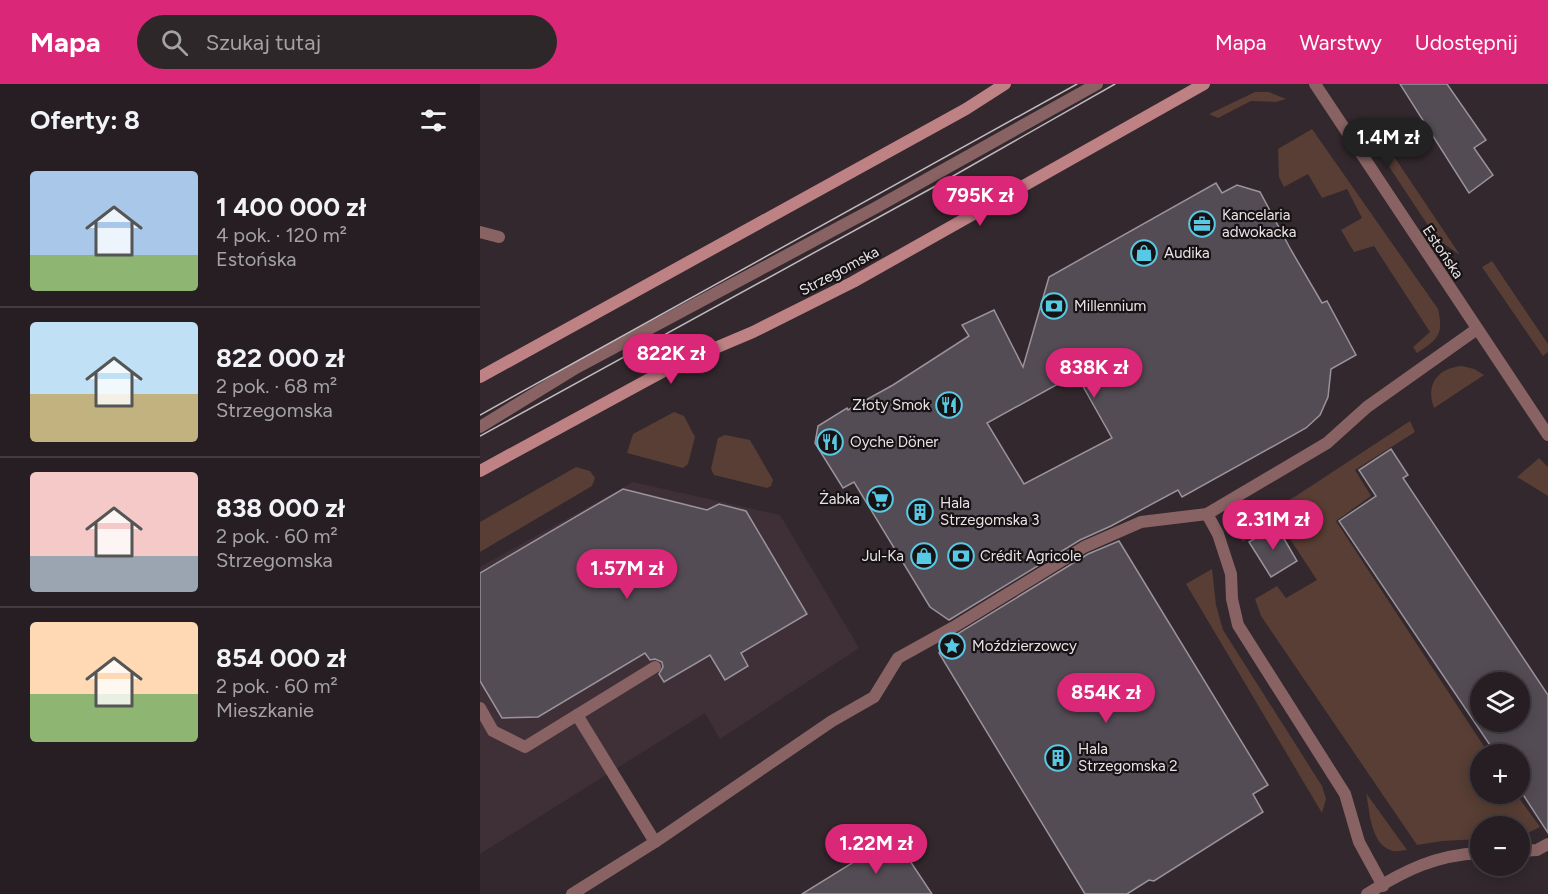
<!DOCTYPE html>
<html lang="pl">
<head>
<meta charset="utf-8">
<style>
  body { margin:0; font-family:Figtree,sans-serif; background:#2e272a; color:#f1f3f6; height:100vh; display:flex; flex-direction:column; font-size:22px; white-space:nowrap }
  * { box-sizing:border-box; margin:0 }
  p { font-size:20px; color:#a4a2a5 }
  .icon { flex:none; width:33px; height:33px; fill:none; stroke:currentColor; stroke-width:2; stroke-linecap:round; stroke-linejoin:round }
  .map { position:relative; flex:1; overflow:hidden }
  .details { display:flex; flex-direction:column; background:#261e22; width:480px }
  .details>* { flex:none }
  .tools { position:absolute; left:990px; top:588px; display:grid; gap:12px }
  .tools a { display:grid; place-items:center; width:60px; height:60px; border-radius:50%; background:#261e22; box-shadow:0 3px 15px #0003,0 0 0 2px #423c40; font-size:30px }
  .price { position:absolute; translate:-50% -51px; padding:0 14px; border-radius:21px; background:#db2777; color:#fff; font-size:20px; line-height:39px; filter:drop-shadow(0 2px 3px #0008) }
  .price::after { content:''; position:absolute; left:50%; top:36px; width:18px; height:14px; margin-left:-9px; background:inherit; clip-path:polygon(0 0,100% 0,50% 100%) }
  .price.on { background:#222; color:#fff }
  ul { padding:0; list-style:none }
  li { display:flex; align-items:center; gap:18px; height:150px; padding:0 30px }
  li+li { border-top:2px solid #423c40 }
  li span { display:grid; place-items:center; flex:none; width:168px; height:120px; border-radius:6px; color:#555 }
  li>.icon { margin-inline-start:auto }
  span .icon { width:72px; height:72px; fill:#fffc; stroke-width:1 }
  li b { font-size:26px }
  h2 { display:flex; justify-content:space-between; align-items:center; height:72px; padding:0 30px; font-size:26px }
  header { display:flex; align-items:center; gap:36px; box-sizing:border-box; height:84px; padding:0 30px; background:#db2777; color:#fff }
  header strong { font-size:28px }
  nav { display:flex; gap:33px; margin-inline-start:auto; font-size:21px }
  .search { width:420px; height:54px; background:#2e272a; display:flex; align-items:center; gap:15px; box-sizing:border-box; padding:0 21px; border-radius:33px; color:#a4a2a5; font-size:22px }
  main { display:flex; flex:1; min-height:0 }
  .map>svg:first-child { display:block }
  .built { fill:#3f3037 }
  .green { fill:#583e34 }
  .building { fill:#534c54; stroke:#9b939c; stroke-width:1.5; fill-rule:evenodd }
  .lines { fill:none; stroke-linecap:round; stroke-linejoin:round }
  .service { stroke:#896364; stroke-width:12 }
  .minor { stroke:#896364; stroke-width:12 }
  .secondary { stroke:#be8184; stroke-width:12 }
  .tram { stroke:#c0b9bd; stroke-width:1.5 }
  .labels { text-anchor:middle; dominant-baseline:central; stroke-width:4.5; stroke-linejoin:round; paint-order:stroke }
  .poi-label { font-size:15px; fill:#e9e3e6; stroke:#171314; text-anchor:start }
  .street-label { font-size:15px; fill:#e9e3e6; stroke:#171314 }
</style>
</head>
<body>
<header>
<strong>Mapa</strong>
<div class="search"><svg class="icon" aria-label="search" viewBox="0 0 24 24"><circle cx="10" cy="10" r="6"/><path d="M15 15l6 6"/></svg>Szukaj tutaj</div>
<nav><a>Mapa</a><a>Warstwy</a><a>Udostępnij</a></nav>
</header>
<main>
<section class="details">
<h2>Oferty: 8<svg class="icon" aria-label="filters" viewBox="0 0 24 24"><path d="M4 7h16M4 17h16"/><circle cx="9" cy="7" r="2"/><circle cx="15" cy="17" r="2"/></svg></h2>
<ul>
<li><span style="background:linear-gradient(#a9c7e8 70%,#8fb573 0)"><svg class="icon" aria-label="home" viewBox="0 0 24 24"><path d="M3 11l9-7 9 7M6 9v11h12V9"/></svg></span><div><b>1 400 000 zł</b><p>4 pok. · 120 m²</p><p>Estońska</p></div></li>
<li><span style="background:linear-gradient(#bfe0f5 60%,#c2b280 0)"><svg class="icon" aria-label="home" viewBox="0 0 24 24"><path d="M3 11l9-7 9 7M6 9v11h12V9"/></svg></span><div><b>822 000 zł</b><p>2 pok. · 68 m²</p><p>Strzegomska</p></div></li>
<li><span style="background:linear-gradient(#f6c9c9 70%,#9aa5b1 0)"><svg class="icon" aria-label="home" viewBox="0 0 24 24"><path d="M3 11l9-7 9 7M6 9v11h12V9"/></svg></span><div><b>838 000 zł</b><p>2 pok. · 60 m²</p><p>Strzegomska</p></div></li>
<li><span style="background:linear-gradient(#ffd9b3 60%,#8fb573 0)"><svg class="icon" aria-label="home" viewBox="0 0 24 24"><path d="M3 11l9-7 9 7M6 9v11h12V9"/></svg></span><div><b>854 000 zł</b><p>2 pok. · 60 m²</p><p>Mieszkanie</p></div></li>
</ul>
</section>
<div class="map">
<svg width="1068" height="810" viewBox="0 0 1068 810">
  <rect width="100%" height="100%" fill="#32282d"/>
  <polygon class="built" points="153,398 300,431 379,564 240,655 225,629 0,770 0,483"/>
  <g class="green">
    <polygon points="775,8 789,8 806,15 796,18 771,17 738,34 729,30"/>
    <path d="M832,45L958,225C964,251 958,255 937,269L933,263L950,248L894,162L874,168L861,146L882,134L867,105L842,114L828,90L804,103L799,93L798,65Z"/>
    <polygon points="905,59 980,171 957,155 906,78"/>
    <polygon points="1012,177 1068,260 1068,268 1063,272 1002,183"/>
    <path d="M982,282L994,285L1004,291L954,324C945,300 958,284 982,282Z"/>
    <polygon points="194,328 204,332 215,353 208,380 203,384 147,369 153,350"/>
    <polygon points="930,337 935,348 875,386 891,412 856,437 1009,670 1000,670 1000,710 1036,710 1060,743 1040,753 1040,742 1000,742 1000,755 962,757 937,761 781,532 775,515 797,502 806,514 837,496 798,437 762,458 760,443 816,412"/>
    <polygon points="245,351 270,356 293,396 291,402 287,404 234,391 231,385 238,354"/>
    <polygon points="1059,374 1068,383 1068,412 1037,393"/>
    <polygon points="96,383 110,387 115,394 112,402 0,468 0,438"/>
    <polygon points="732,485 736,521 743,546 842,702 846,715 842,729 706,500"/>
    <path d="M886,709L927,766C923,766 917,768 913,767C890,761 890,727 886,709Z"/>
  </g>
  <g class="building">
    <polygon points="920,0 967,0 1006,56 994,64 1013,91 989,109"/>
    <path d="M736,99L742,109L757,101L780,108L811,166L842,219L847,217L876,271L851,285L848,313L840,331L826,344L702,413L698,406L631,442L600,456L469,536L450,523L374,398L363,404L335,359L338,342L367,324L368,326L413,301L489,252L482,241L514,226L543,283L569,193ZM596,290L632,354L544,400L507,339Z"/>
    <path d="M911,365L928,391L923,394L1068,611V749L1040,706V670H1016L859,437L896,412L879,386ZM1000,598H1040V638H1000Z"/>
    <polygon points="143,405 227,426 239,420 266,427 327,530 261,569 268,582 245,596 230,571 184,598 179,590 183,583 182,578 175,575 170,576 165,569 58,633 22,634 0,597 0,489"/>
    <polygon points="796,441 817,477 791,493 769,458"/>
    <polygon points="639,457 788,701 773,710 783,728 674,797 669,796 647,810 605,810 459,569 464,558 608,470"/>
    <polygon points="414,753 452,810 322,810"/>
  </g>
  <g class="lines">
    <g class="service">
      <polyline points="0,148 19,153"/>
      <polyline points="0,343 96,284 395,124 617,0"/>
      <polyline points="727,430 738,450 751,490 752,515 758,541 865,710 879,758 903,802"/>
      <polyline points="0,624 13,647 45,663 175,583"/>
      <polyline points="97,631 175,758"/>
      <polyline points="1040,767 1057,766 1068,760"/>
      <polyline points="92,810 175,758 352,637 394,613 418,574 472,544 604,463 661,438 727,430 847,359 887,323 997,245"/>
      <path d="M887,810C925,786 956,771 1000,769"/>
    </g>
    <polyline class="minor" points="835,0 1068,351"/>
    <g class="secondary">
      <polyline points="0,293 486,25 525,0"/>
      <polyline points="0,387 195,281 273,248 373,198 724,0"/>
    </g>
    <g class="tram">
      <polyline points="0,331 597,0"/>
      <polyline points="0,352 452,104 635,0"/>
    </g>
  </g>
  <defs>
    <g id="office-ring" transform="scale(1.35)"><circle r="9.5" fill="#171314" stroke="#58c9e4" stroke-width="1.5"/><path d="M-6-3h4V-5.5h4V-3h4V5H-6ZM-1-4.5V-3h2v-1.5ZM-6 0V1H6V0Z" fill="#58c9e4"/></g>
    <g id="shop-ring" transform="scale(1.35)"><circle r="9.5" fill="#171314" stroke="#58c9e4" stroke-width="1.5"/><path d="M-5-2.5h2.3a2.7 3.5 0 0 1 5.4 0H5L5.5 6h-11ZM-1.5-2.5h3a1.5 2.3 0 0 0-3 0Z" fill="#58c9e4"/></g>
    <g id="bank-ring" transform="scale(1.35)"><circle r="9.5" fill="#171314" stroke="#58c9e4" stroke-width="1.5"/><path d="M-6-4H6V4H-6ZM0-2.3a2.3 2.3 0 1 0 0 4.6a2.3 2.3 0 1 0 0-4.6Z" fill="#58c9e4"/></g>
    <g id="restaurant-ring" transform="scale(1.35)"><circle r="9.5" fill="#171314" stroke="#58c9e4" stroke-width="1.5"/><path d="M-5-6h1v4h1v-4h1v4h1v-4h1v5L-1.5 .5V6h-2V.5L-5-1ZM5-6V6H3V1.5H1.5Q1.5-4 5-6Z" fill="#58c9e4"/></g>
    <g id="supermarket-ring" transform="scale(1.35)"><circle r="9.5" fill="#171314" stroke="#58c9e4" stroke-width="1.5"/><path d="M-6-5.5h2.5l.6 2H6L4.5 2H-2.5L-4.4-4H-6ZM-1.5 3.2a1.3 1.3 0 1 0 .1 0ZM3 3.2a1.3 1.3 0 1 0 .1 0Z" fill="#58c9e4"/></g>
    <g id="building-ring" transform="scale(1.35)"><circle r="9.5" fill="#171314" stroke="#58c9e4" stroke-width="1.5"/><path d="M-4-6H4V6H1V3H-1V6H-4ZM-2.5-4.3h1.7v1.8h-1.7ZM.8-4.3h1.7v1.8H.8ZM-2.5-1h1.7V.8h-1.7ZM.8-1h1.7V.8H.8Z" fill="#58c9e4"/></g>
    <g id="sight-ring" transform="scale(1.35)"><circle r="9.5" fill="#171314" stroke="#58c9e4" stroke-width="1.5"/><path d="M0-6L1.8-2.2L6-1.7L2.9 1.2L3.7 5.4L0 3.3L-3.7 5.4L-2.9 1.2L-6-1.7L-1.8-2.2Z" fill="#58c9e4"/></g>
  </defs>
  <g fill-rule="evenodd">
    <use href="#office-ring" x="722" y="140"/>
    <use href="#shop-ring" x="664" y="169"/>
    <use href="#bank-ring" x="574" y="222"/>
    <use href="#restaurant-ring" x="469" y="321"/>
    <use href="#restaurant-ring" x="350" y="358"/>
    <use href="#supermarket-ring" x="400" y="415"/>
    <use href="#building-ring" x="440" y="428"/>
    <use href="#shop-ring" x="444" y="472"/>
    <use href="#bank-ring" x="481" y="472"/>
    <use href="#sight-ring" x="472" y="562"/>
    <use href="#building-ring" x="578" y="674"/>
  </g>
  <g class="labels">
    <g class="poi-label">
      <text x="742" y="131">Kancelaria<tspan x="742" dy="17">adwokacka</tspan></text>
      <text x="684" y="169">Audika</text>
      <text x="594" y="222">Millennium</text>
      <text x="450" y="321" text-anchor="end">Złoty Smok</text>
      <text x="370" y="358">Oyche Döner</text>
      <text x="380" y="415" text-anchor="end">Żabka</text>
      <text x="460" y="419">Hala<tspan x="460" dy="17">Strzegomska 3</tspan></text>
      <text x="424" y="472" text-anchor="end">Jul-Ka</text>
      <text x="500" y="472">Crédit Agricole</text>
      <text x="492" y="562">Moździerzowcy</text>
      <text x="598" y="665">Hala<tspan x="598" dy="17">Strzegomska 2</tspan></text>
    </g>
    <g class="street-label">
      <text transform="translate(963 168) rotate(56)">Estońska</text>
      <text transform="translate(359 187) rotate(-28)">Strzegomska</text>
    </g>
  </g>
</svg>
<div class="tools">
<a><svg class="icon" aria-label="layers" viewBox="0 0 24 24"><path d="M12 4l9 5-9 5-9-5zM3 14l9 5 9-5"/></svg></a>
<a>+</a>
<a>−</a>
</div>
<b class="price on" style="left:908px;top:85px">1.4M zł</b>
<b class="price" style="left:500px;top:143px">795K zł</b>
<b class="price" style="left:191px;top:301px">822K zł</b>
<b class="price" style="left:614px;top:315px">838K zł</b>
<b class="price" style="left:793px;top:467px">2.31M zł</b>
<b class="price" style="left:147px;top:516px">1.57M zł</b>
<b class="price" style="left:626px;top:640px">854K zł</b>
<b class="price" style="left:396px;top:791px">1.22M zł</b>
</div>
</main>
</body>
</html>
